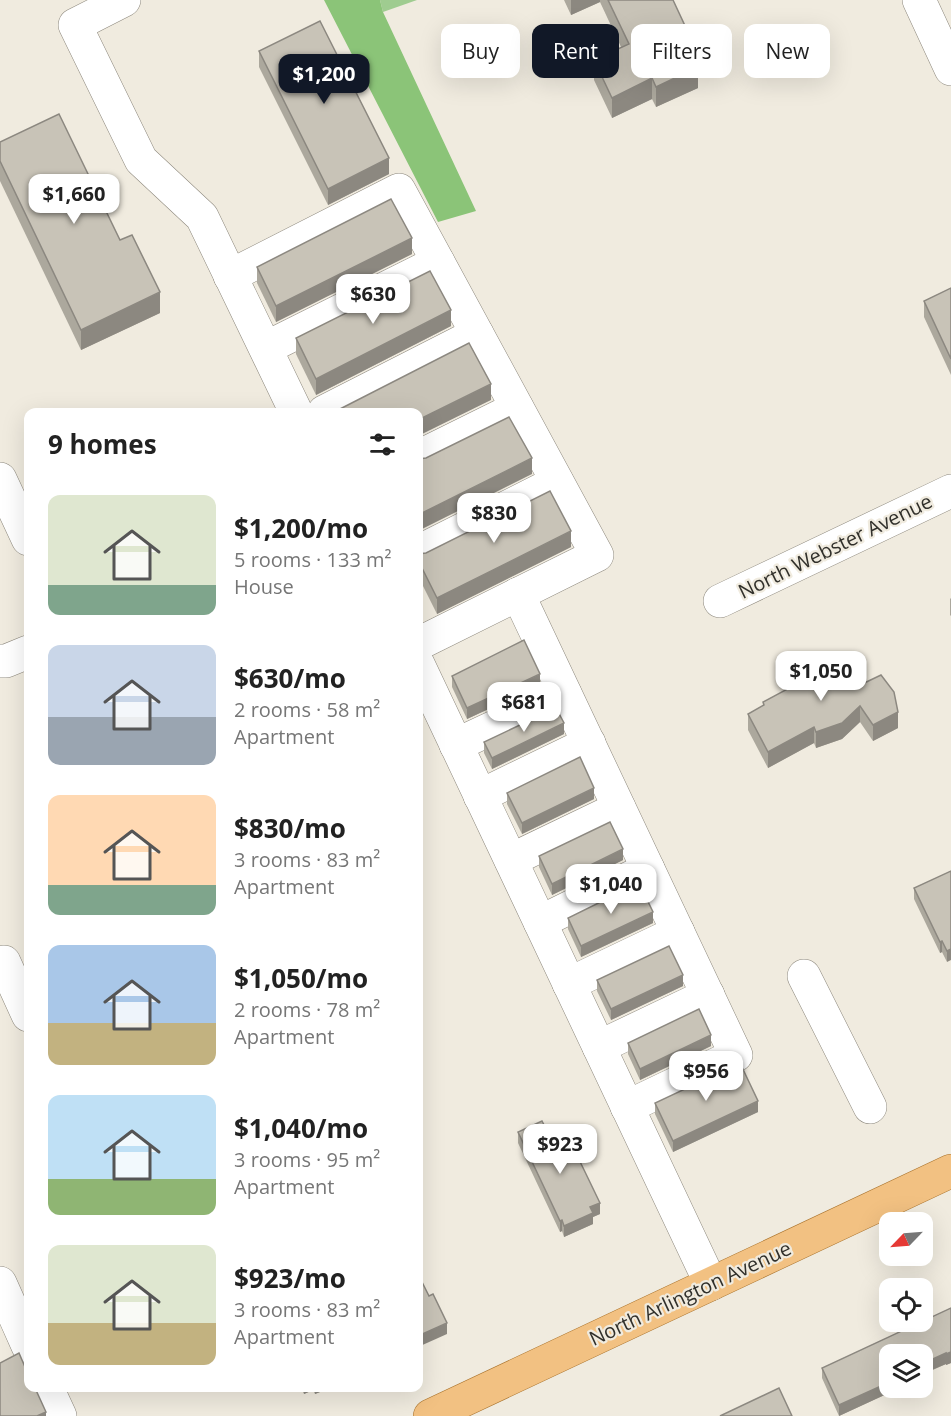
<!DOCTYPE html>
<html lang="en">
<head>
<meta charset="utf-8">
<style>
  body { margin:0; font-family:"Open Sans",sans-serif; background:#f2f2f2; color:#222; height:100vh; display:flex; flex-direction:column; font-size:22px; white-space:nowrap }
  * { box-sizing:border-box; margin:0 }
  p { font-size:20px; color:#767676 }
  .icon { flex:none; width:33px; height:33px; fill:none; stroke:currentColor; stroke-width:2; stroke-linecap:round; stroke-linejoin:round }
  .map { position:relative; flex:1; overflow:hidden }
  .side { position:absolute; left:24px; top:408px; width:399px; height:984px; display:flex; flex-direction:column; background:#fff; border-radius:12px; box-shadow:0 6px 24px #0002 }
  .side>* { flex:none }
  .banner { position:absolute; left:441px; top:24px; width:420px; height:54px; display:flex; gap:12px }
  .needle { width:39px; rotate:245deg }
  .tools { position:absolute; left:879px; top:1212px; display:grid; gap:12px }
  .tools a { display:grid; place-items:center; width:54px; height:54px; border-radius:12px; background:#fff; box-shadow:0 6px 24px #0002; font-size:30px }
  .price { position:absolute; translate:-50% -51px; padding:0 14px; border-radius:12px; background:#fff; color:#222; font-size:20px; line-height:39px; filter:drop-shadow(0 2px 3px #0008) }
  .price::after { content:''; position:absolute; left:50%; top:36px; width:18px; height:14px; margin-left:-9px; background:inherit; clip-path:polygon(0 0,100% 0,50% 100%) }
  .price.on { background:#111827; color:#fff }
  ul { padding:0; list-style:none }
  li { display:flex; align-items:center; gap:18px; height:150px; padding:0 24px }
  li span { display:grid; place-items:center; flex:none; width:168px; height:120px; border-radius:12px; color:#555 }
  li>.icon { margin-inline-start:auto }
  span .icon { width:72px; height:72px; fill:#fffc; stroke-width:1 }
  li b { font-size:26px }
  h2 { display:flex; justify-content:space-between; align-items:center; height:72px; padding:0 24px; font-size:26px }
  .pill { padding:0 21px; border-radius:12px; background:#fff; box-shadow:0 6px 24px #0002; font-size:21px; line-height:54px }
  .pill.on { background:#111827; color:#fff }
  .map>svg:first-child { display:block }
  .green { fill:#9fcc90 }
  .forest { fill:#8bc478 }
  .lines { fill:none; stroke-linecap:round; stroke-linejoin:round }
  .minor-casing { stroke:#8d887d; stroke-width:34 }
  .major-casing { stroke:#a9732d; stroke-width:34 }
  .minor { stroke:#fff; stroke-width:33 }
  .major { stroke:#f2c182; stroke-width:33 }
  .wall { fill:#aca89d }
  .shaded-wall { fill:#8c8880 }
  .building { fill:#c8c3b7; stroke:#8c8880; stroke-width:1.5 }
  .labels { text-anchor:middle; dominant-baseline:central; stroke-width:4.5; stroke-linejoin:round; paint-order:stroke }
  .street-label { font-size:20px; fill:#31302b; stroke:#f0ebdf }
</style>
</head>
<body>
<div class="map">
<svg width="951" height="1416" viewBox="0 0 951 1416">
  <rect width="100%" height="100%" fill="#f0ebdf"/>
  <polygon class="green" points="380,0 417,0 383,12"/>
  <polygon class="forest" points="324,0 380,0 383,12 476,211 438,222"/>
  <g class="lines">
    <g class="minor-casing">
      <g id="minor">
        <polyline points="124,0 75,25 141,160 202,217 296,412"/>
        <polyline points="919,0 951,69"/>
        <polyline points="230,276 399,190 597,555 418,644"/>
        <polyline points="266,348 438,262"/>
        <polyline points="324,412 477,334"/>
        <polyline points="418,457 517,408"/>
        <polyline points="0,479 28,539"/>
        <polyline points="418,552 557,482"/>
        <polyline points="518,594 736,1055 627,1107"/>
        <polyline points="720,601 951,491"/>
        <polyline points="0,661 6,661 28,652"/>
        <polyline points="418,664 711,1284"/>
        <polyline points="456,745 565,694"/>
        <polyline points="480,796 589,743"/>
        <polyline points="511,860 619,808"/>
        <polyline points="540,922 648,869"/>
        <polyline points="0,964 4,962 28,1015"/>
        <polyline points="804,976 870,1107"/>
        <polyline points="569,984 678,932"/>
        <polyline points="599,1047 708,995"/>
        <polyline points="0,1283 28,1346"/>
        <polyline points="47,1388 60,1416"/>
      </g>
    </g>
    <g class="major-casing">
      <polyline id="major" points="430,1416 951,1171"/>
    </g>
    <use href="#minor" class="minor"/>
    <use href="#major" class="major"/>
  </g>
  <g class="wall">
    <polygon points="564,0 673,0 693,58 698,88 656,107 652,99 612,118 594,80 594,60 621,47 600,2 571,15"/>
    <polygon points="259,51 389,174 328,205 259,67"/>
    <polygon points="0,142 160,313 81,350 0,181"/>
    <polygon points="412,254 276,322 257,283 257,267"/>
    <polygon points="951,288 951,375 924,317 924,301"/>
    <polygon points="451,326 316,395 296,354 296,338"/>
    <polygon points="571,547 437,614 418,576 418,554"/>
    <polygon points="951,598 951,616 950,615 950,599"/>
    <polygon points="790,675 856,687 898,728 873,741 860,722 842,739 816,748 814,743 768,768 748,730 748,714 763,706 763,702 790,688"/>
    <polygon points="452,676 540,685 467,719 452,687"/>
    <polygon points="564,734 492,769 484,753 484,742"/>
    <polygon points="507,793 594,799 522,834 507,804"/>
    <polygon points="539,856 623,860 552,895 539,867"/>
    <polygon points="951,871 947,962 942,952 940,953 914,899 914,888"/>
    <polygon points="568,918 653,923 581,957 568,929"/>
    <polygon points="597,980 683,986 611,1020 597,991"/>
    <polygon points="628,1043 711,1046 640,1080 628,1054"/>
    <polygon points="655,1103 758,1112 673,1152 655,1114"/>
    <polygon points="518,1132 554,1144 562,1150 600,1214 593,1217 593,1224 564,1237 562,1231 560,1232 518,1143"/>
    <polygon points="951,1308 951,1363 946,1365 946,1364 891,1389 891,1392 839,1416 822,1378 822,1368"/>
    <polygon points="301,1388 330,1388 315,1394 313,1390 304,1394"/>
  </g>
  <g class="shaded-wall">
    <polygon points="571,0 600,0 600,2 571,15"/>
    <polygon points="693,43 693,64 687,46"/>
    <polygon points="698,67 698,88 656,107 656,87"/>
    <polygon points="652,78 652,99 612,118 612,98"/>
    <polygon points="389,158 389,174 328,205 328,189"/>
    <polygon points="412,238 412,254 276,322 276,306"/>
    <polygon points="160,292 160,313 81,350 81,330"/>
    <polygon points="451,310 451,326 316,395 316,379"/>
    <polygon points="491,384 491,400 418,436 418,420"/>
    <polygon points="532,458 532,474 418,531 418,515"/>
    <polygon points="571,531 571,547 437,614 437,598"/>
    <polygon points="540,674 540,685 467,719 467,708"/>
    <polygon points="860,706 860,722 842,739 816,748 816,732"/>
    <polygon points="898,712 898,728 873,741 873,725"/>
    <polygon points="564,723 564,734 492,769 492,758"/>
    <polygon points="814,727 814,743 768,768 768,752"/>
    <polygon points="594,788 594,799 522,834 522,823"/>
    <polygon points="623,849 623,860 552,895 552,884"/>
    <polygon points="653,912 653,923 581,957 581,946"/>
    <polygon points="942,941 942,952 940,953 940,942"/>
    <polygon points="951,949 951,960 947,962 947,951"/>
    <polygon points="683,975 683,986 611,1020 611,1009"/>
    <polygon points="711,1035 711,1046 640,1080 640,1069"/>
    <polygon points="758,1101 758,1112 673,1152 673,1141"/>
    <polygon points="600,1203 600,1214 593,1217 593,1224 564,1237 564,1226 590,1207"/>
    <polygon points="562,1220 562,1231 560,1232 560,1221"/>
    <polygon points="447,1323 447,1334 418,1347 418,1336"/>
    <polygon points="951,1352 951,1363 946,1365 946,1354"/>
    <polygon points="946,1353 946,1364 922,1374 922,1364"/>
    <polygon points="890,1382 890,1388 895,1388 891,1389 891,1392 839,1416 839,1405"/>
    <polygon points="304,1388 313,1388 313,1390 304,1394"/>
    <polygon points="315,1388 330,1388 315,1394"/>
    <polygon points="46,1412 46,1416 37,1416"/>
  </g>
  <g class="building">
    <polygon points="608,0 673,0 693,43 687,46 698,67 656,87 652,78 612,98 594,60 629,44"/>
    <polygon points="320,21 389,158 328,189 259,51"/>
    <polygon points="59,114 120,240 132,235 160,292 81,330 0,161 0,142"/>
    <polygon points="391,199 412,238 276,306 257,267"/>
    <polygon points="430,271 451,310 316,379 296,338"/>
    <polygon points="951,288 951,359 924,301"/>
    <polygon points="469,343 491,384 418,420 418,412 337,412 336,411"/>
    <polygon points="509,417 532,458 418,515 418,459 426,458"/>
    <polygon points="550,491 571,531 437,598 418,560 418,554 426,553"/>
    <polygon points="524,640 540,674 467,708 452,676"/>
    <polygon points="838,653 856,687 881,675 894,692 898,712 873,725 860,706 842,723 816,732 814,727 768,752 748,714 764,705 763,702 795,685 790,675 812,659"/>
    <polygon points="556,708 564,723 492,758 484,742"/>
    <polygon points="580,757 594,788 522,823 507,793"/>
    <polygon points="610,822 623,849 552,884 539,856"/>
    <polygon points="951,871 951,949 947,951 942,941 940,942 914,888"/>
    <polygon points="639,883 653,912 581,946 568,918"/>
    <polygon points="669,946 683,975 611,1009 597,980"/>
    <polygon points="699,1009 711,1035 640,1069 628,1043"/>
    <polygon points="740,1063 758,1101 673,1141 655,1103"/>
    <polygon points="542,1121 554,1144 558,1142 562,1150 572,1145 600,1203 590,1207 593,1213 564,1226 562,1220 560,1221 518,1132"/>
    <polygon points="418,1274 429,1296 433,1294 447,1323 418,1336"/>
    <polygon points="951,1308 951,1352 946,1354 946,1353 922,1364 922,1354 890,1354 890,1382 839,1405 822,1368"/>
    <polygon points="19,1353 28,1374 28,1388 35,1388 46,1412 37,1416 0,1416 0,1363"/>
    <polygon points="779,1388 792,1416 720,1416"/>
  </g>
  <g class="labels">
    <g class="street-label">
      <text transform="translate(835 546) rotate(-26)">North Webster Avenue</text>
      <text transform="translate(690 1293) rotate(-25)">North Arlington Avenue</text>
    </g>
  </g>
</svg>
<div class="tools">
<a><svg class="needle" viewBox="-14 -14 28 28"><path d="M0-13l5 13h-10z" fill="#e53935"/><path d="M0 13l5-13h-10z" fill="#767676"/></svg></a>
<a><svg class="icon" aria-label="locate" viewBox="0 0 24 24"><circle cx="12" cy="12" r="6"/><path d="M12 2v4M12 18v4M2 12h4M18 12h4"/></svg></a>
<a><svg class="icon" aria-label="layers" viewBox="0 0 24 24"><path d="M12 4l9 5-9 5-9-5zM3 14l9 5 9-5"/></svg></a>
</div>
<b class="price on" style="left:324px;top:105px">$1,200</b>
<b class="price" style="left:74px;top:225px">$1,660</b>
<b class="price" style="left:373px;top:325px">$630</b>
<b class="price" style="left:494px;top:544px">$830</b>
<b class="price" style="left:821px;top:702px">$1,050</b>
<b class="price" style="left:524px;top:733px">$681</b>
<b class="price" style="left:611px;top:915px">$1,040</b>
<b class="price" style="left:706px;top:1102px">$956</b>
<b class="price" style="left:560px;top:1175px">$923</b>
<div class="banner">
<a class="pill">Buy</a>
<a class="pill on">Rent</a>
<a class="pill">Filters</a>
<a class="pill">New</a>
</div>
<section class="side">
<h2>9 homes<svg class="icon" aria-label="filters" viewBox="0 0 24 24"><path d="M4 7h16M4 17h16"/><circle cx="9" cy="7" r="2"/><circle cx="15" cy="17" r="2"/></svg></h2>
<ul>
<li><span style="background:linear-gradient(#dfe7d0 75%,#7fa58c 0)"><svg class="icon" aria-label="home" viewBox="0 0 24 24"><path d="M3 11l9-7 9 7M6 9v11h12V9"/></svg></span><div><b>$1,200/mo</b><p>5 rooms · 133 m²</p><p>House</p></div></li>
<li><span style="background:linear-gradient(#c9d6e8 60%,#9aa5b1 0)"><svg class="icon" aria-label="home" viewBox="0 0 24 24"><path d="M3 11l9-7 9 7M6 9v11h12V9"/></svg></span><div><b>$630/mo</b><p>2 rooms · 58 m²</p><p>Apartment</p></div></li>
<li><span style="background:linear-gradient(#ffd9b3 75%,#7fa58c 0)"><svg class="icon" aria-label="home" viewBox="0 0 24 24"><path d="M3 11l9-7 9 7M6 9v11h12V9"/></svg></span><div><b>$830/mo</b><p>3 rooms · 83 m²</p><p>Apartment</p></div></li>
<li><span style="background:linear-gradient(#a9c7e8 65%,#c2b280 0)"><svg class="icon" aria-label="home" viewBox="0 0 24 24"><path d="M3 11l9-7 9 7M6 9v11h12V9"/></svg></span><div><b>$1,050/mo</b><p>2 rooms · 78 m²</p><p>Apartment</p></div></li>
<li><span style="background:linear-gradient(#bfe0f5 70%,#8fb573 0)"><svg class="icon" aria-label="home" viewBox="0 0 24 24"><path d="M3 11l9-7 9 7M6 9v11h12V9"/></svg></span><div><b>$1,040/mo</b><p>3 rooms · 95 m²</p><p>Apartment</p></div></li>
<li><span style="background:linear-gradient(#dfe7d0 65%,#c2b280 0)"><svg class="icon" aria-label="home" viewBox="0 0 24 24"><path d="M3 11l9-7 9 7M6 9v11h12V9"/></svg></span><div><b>$923/mo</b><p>3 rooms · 83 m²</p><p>Apartment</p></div></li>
</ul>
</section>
</div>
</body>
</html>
